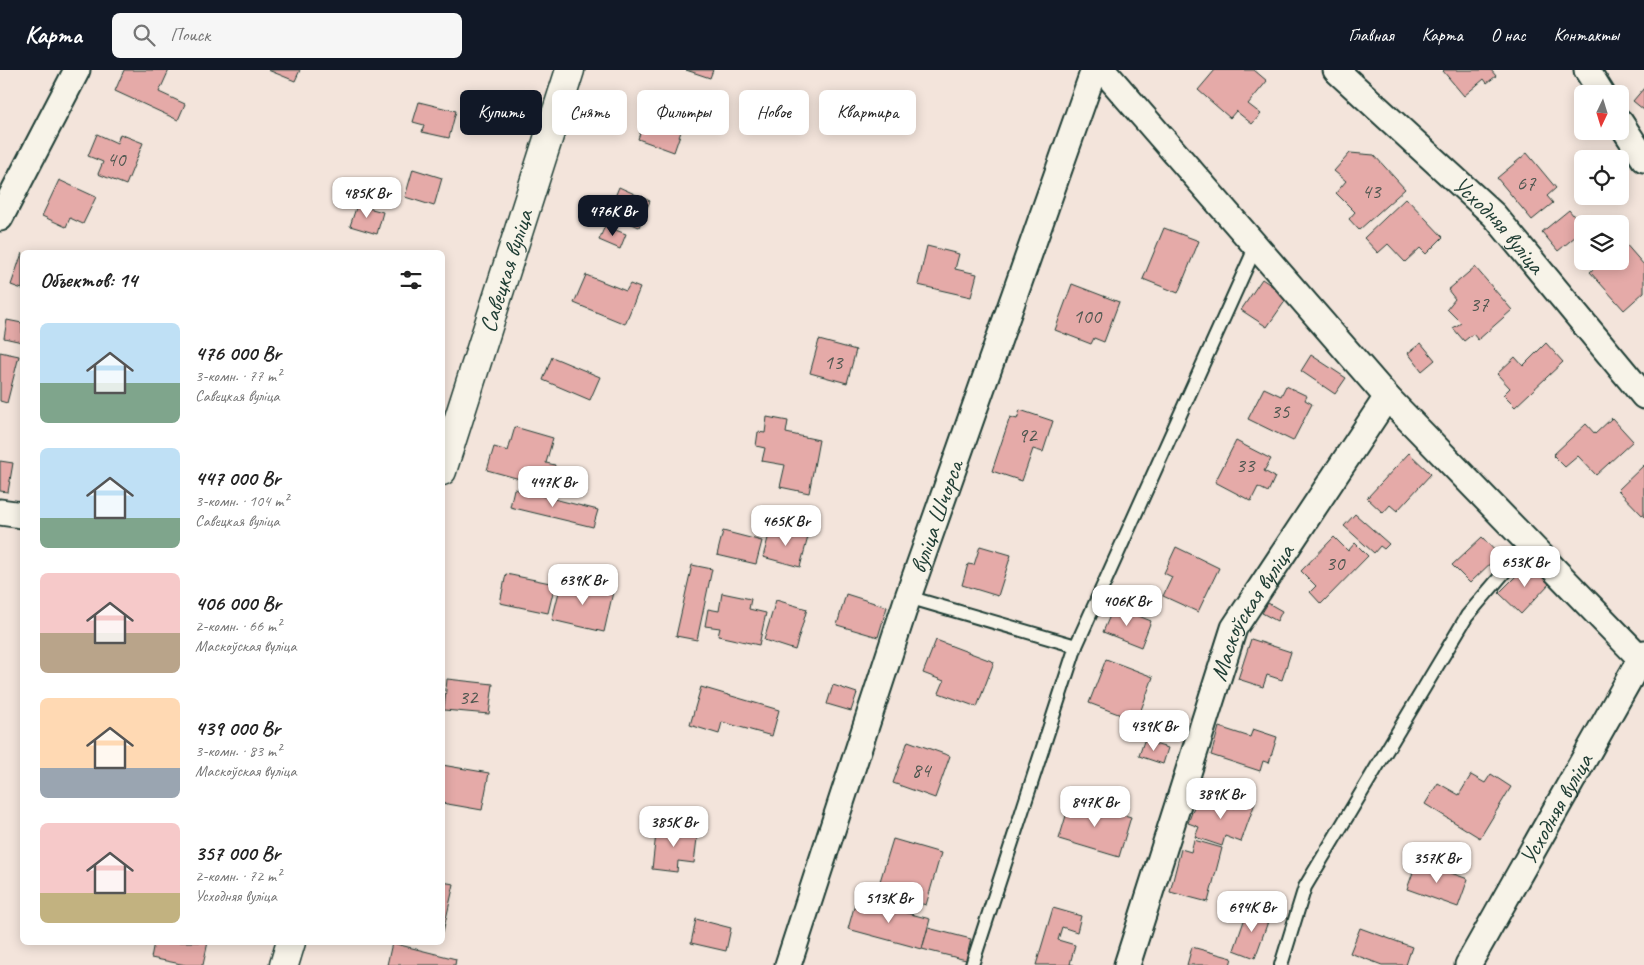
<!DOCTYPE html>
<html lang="ru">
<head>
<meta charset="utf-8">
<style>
  body { margin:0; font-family:Caveat,sans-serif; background:#f6f6f6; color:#222; height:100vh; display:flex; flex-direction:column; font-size:19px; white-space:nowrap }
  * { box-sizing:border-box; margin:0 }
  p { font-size:16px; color:#767676 }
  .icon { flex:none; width:28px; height:28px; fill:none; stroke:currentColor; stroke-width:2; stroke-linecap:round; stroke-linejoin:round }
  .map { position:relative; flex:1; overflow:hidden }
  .sheet { position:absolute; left:20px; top:180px; width:425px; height:695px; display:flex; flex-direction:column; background:#fff; border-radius:8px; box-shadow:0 2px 12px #0003 }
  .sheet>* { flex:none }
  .guide { position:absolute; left:460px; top:20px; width:475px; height:45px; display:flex; gap:10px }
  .needle { width:32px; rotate:184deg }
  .fabs { position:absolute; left:1574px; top:15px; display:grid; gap:10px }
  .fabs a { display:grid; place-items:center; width:55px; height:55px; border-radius:8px; background:#fff; box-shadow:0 2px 12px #0003; font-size:25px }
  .price { position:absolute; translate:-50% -42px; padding:0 11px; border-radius:10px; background:#fff; color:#222; font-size:16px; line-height:32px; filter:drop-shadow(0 1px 2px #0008) }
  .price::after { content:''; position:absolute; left:50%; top:30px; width:15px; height:11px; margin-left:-8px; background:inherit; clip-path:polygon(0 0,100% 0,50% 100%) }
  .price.current { background:#111827; color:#fff }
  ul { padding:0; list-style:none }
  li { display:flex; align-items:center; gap:15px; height:125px; padding:0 20px }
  li span { display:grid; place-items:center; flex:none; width:140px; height:100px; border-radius:8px; color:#555 }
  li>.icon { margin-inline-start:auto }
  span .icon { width:60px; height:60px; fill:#fffc; stroke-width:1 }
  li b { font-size:21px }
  h2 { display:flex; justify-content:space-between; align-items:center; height:60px; padding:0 20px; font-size:21px }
  .chip { padding:0 18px; border-radius:8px; background:#fff; box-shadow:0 2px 12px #0003; font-size:18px; line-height:45px }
  .chip.current { background:#111827; color:#fff }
  header { display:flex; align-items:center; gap:30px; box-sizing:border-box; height:70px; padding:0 25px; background:#111827; color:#fff }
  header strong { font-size:24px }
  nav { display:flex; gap:28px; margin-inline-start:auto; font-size:18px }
  .search { width:350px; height:45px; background:#f6f6f6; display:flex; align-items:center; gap:12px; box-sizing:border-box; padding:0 18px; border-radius:8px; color:#767676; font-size:19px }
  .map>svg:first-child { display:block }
  .building { fill:#e5aaa8; stroke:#1f3d34 }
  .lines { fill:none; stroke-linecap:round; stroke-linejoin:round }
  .service-casing { stroke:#1f3d34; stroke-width:16 }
  .minor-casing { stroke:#1f3d34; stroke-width:29 }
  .secondary-casing { stroke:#1f3d34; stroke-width:31 }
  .service { stroke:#f7f3e8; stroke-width:12 }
  .minor { stroke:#f7f3e8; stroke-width:25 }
  .secondary { stroke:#f7f3e8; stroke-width:28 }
  .labels { text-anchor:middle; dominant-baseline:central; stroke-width:5; stroke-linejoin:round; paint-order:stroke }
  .number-label { font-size:21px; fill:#505851 }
  .street-label { font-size:24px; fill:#1f3d34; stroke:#f7f3e8 }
</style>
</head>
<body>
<header>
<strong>Карта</strong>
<div class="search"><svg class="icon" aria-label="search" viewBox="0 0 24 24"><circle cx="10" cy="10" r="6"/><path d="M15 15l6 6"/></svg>Поиск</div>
<nav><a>Главная</a><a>Карта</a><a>О нас</a><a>Контакты</a></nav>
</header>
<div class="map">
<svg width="1644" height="895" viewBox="0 0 1644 895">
  <rect width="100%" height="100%" fill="#f3e4db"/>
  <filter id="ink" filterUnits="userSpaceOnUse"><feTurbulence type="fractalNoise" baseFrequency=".02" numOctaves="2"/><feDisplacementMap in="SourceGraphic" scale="10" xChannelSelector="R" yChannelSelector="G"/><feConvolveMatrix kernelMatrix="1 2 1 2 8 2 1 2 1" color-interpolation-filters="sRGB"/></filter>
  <g filter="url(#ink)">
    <g class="building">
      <polygon points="124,0 169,0 159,22 185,34 178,50 115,21"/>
      <polygon points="268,0 300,0 295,11"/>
      <polygon points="686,0 713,0 710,8"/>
      <polygon points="1215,0 1254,0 1267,11 1248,34 1261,44 1252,54 1236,41 1230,48 1198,20"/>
      <polygon points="1444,0 1491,0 1496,6 1487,13 1484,9 1464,26 1443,1"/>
      <polygon points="1644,18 1644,40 1633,31"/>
      <polygon points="419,32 456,41 449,68 422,62 424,55 413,52"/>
      <polygon points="648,40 684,53 674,82 638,69"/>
      <polygon points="97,64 117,73 120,64 143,73 126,115 98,104 103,92 88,86"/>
      <polygon points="1350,83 1374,85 1405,119 1359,160 1349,149 1355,142 1336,123 1346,111 1334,101"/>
      <polygon points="1527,83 1556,118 1547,126 1553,133 1532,150 1497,108"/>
      <polygon points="413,99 442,108 434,136 405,127"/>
      <polygon points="59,110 96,127 83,154 70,148 66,157 42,146"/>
      <polygon points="619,117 650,131 639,157 608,144"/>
      <polygon points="1406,128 1443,167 1426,184 1420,178 1405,192 1388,174 1378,183 1364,168"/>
      <polygon points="357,135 383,142 377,164 350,156"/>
      <polygon points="1569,140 1582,156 1582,161 1558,181 1542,162"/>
      <polygon points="605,156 626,164 620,179 599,170"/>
      <polygon points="1164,158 1199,171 1178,223 1143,209"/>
      <polygon points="1624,172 1644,195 1644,222 1624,240 1590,202 1602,191 1620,191 1620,176"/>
      <polygon points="927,176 959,184 955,199 977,204 971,227 918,215"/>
      <polygon points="22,183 22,219 11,215"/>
      <polygon points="1475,197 1512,240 1478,270 1473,264 1464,271 1453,258 1461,253 1447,239 1455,229 1448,220"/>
      <polygon points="586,205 626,221 630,214 640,218 625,254 574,233"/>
      <polygon points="1262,209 1288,227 1267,257 1241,240"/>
      <polygon points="1072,214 1119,232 1104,272 1094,268 1091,274 1055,260"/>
      <polygon points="7,250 22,253 22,272 4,268"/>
      <polygon points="819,270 856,280 847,313 810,303"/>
      <polygon points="1421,273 1435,290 1422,301 1408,283"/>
      <polygon points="1546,273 1563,292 1515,337 1503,325 1510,318 1497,304 1515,287 1523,296"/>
      <polygon points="0,282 19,286 7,333 0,331"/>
      <polygon points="1311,285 1346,308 1335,324 1301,301"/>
      <polygon points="552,287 600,307 590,330 543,310"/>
      <polygon points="1286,316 1307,326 1305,330 1312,334 1293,371 1248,349 1264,318 1281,326"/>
      <polygon points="1020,340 1053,351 1043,382 1033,379 1022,411 992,401 1010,347 1017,349"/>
      <polygon points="767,347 788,351 786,363 819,370 809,423 780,417 785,395 762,391 765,378 756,376 758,362 765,363"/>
      <polygon points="1612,348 1633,371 1596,405 1578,386 1565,397 1553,385 1586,354 1595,364"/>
      <polygon points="515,357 553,368 546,393 555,395 549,417 487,400 494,377 508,381"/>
      <polygon points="1236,371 1271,389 1264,401 1275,407 1268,422 1258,417 1251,431 1215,412"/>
      <polygon points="1409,383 1431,404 1397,441 1390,435 1383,443 1367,428"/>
      <polygon points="0,391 13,393 8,422 0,421"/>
      <polygon points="1644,395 1644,447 1618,420"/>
      <polygon points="514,419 598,440 593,457 510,437"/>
      <polygon points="1355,444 1389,474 1384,479 1380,476 1374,483 1344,456"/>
      <polygon points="771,457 808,467 800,497 763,487"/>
      <polygon points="723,461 762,471 756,494 717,485"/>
      <polygon points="1334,467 1348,481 1355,473 1368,486 1321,534 1310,522 1316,516 1301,501"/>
      <polygon points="1482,467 1499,485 1470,513 1452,495"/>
      <polygon points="980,476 1011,485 998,526 962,515 968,494 974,495"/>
      <polygon points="1176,477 1219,498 1198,542 1163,526 1172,507 1164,503"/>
      <polygon points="1529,493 1550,513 1521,544 1499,523"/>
      <polygon points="692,495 712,499 697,570 676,566"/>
      <polygon points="506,504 555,514 548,543 500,533"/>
      <polygon points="562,510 613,522 604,562 552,550"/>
      <polygon points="722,523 751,529 749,539 766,543 759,575 718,566 720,558 705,556 708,539 719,541"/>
      <polygon points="846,524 887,537 878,567 837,555"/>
      <polygon points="776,530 807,539 795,580 764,570"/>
      <polygon points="1268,533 1282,541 1277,551 1262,543"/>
      <polygon points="1114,536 1151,551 1141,577 1103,562"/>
      <polygon points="1251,569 1291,582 1282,610 1267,605 1263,617 1238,609"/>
      <polygon points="936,570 994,592 977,637 939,623 944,611 923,603"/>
      <polygon points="1106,589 1153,607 1137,651 1089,633"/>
      <polygon points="447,609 493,614 489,644 444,640"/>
      <polygon points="833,615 857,623 851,641 827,634"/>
      <polygon points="701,617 779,640 772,666 722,652 719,664 690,655"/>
      <polygon points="1219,657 1250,667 1253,659 1277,667 1269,693 1263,691 1260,701 1211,685"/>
      <polygon points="908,671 950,686 935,728 893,713"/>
      <polygon points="1144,671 1168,678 1163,694 1139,686"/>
      <polygon points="442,695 489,703 482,740 442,733"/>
      <polygon points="1491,704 1511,717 1480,768 1425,734 1438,713 1459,725 1471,705 1485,713"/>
      <polygon points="1198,726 1235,738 1239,728 1255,733 1241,772 1225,766 1222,776 1195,767 1199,757 1188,753"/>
      <polygon points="1071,729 1131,747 1119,787 1059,769"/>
      <polygon points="657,755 698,760 694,793 678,791 677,802 652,799"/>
      <polygon points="893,769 941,783 926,835 877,821"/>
      <polygon points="1194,770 1222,778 1208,832 1170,822 1181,779 1191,782"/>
      <polygon points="1417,791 1468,809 1458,837 1407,819"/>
      <polygon points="442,812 454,814 443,862 442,862"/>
      <polygon points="856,830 930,849 922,879 848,859"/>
      <polygon points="1053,838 1081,846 1077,862 1062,857 1058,870 1075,875 1070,894 1074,895 1036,895"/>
      <polygon points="1248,839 1270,846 1255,888 1234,880"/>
      <polygon points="696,849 731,858 726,881 691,873"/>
      <polygon points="928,858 971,869 966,890 922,879"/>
      <polygon points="1360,858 1412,877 1406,895 1382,895 1350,883"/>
      <polygon points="154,872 208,872 203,895 186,895 151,888"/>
      <polygon points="392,873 456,889 455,895 387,895"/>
      <polygon points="1192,877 1232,888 1230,895 1187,895"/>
    </g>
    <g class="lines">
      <g class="service-casing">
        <g id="service">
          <polyline points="908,527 1076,576"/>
          <polyline points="972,895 1076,576 1256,176"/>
          <polyline points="1281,895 1305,817 1467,546 1529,473"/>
        </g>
      </g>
      <g class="minor-casing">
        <g id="minor">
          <polyline points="1103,0 1387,327 1644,592"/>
          <path id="s1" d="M1336,0L1494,145L1644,326"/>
          <polyline points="1587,0 1602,24"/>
          <polyline points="1620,52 1644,89"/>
          <polyline points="0,148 77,0"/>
          <polyline points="0,442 22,445"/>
          <path id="s2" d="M788,895L908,527L1094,0"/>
          <path id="s3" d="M1127,895L1234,558L1387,327"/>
          <path id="s4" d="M1468,895L1644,583"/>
        </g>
      </g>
      <g class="secondary-casing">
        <g id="secondary">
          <path id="s5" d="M442,401L570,0"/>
          <polyline points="284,895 291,872"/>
        </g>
      </g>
      <use href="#service" class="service"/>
      <use href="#minor" class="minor"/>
      <use href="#secondary" class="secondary"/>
    </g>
  </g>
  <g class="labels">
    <g class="number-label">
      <text x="116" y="89">40</text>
      <text x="1526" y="113">67</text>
      <text x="1371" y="121">43</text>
      <text x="1479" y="234">37</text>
      <text x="1087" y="246">100</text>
      <text x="833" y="292">13</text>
      <text x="1280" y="341">35</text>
      <text x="1027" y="365">92</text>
      <text x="1245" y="395">33</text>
      <text x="1335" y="493">30</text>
      <text x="468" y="627">32</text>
      <text x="921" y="700">84</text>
    </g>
    <g class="street-label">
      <text stroke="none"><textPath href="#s1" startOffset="225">Усходняя вуліца</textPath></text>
      <text stroke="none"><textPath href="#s5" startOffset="210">Савецкая вуліца</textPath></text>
      <text stroke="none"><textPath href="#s2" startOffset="472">вуліца Шчорса</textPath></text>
      <text stroke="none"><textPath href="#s3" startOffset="375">Маскоўская вуліца</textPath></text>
      <text stroke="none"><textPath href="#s4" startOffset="179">Усходняя вуліца</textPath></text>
    </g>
  </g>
</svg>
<div class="fabs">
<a><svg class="needle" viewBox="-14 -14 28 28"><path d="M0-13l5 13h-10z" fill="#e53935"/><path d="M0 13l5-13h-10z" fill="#767676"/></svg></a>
<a><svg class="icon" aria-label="locate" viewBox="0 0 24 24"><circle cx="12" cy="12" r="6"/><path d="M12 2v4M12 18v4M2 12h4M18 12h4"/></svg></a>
<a><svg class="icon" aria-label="layers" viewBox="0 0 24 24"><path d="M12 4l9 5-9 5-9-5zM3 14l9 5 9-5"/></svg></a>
</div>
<b class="price" style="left:367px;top:149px">485K Br</b>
<b class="price current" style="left:613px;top:167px">476K Br</b>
<b class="price" style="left:553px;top:438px">447K Br</b>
<b class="price" style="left:786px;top:477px">465K Br</b>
<b class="price" style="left:1525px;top:518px">653K Br</b>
<b class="price" style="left:583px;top:536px">639K Br</b>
<b class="price" style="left:1127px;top:557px">406K Br</b>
<b class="price" style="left:1154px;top:682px">439K Br</b>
<b class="price" style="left:1221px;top:750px">389K Br</b>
<b class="price" style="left:1095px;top:758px">847K Br</b>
<b class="price" style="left:674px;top:778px">385K Br</b>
<b class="price" style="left:1437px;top:814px">357K Br</b>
<b class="price" style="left:889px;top:854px">513K Br</b>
<b class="price" style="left:1252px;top:863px">694K Br</b>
<div class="guide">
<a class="chip current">Купить</a>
<a class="chip">Снять</a>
<a class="chip">Фильтры</a>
<a class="chip">Новое</a>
<a class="chip">Квартира</a>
</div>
<section class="sheet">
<h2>Объектов: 14<svg class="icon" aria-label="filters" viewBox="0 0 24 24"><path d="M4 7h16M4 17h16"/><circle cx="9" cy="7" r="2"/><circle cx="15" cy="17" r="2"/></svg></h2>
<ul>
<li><span style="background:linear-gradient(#bfe0f5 60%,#7fa58c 0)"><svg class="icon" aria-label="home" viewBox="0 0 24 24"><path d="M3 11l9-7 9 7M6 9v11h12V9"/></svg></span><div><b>476 000 Br</b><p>3-комн. · 77 m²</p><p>Савецкая вуліца</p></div></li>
<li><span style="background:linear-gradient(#bfe0f5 70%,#7fa58c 0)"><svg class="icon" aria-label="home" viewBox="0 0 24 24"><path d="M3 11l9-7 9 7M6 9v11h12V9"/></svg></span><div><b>447 000 Br</b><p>3-комн. · 104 m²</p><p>Савецкая вуліца</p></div></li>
<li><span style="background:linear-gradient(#f6c9c9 60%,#b9a48a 0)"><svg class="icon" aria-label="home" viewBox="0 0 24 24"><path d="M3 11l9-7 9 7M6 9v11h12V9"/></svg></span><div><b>406 000 Br</b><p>2-комн. · 66 m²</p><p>Маскоўская вуліца</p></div></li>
<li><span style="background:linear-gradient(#ffd9b3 70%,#9aa5b1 0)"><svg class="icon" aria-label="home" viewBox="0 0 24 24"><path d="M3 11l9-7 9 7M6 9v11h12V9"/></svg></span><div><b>439 000 Br</b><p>3-комн. · 83 m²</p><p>Маскоўская вуліца</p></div></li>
<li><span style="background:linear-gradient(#f6c9c9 70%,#c2b280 0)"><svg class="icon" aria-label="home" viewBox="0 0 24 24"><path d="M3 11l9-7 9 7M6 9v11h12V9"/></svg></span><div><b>357 000 Br</b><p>2-комн. · 72 m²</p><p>Усходняя вуліца</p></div></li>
</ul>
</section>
</div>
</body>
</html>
